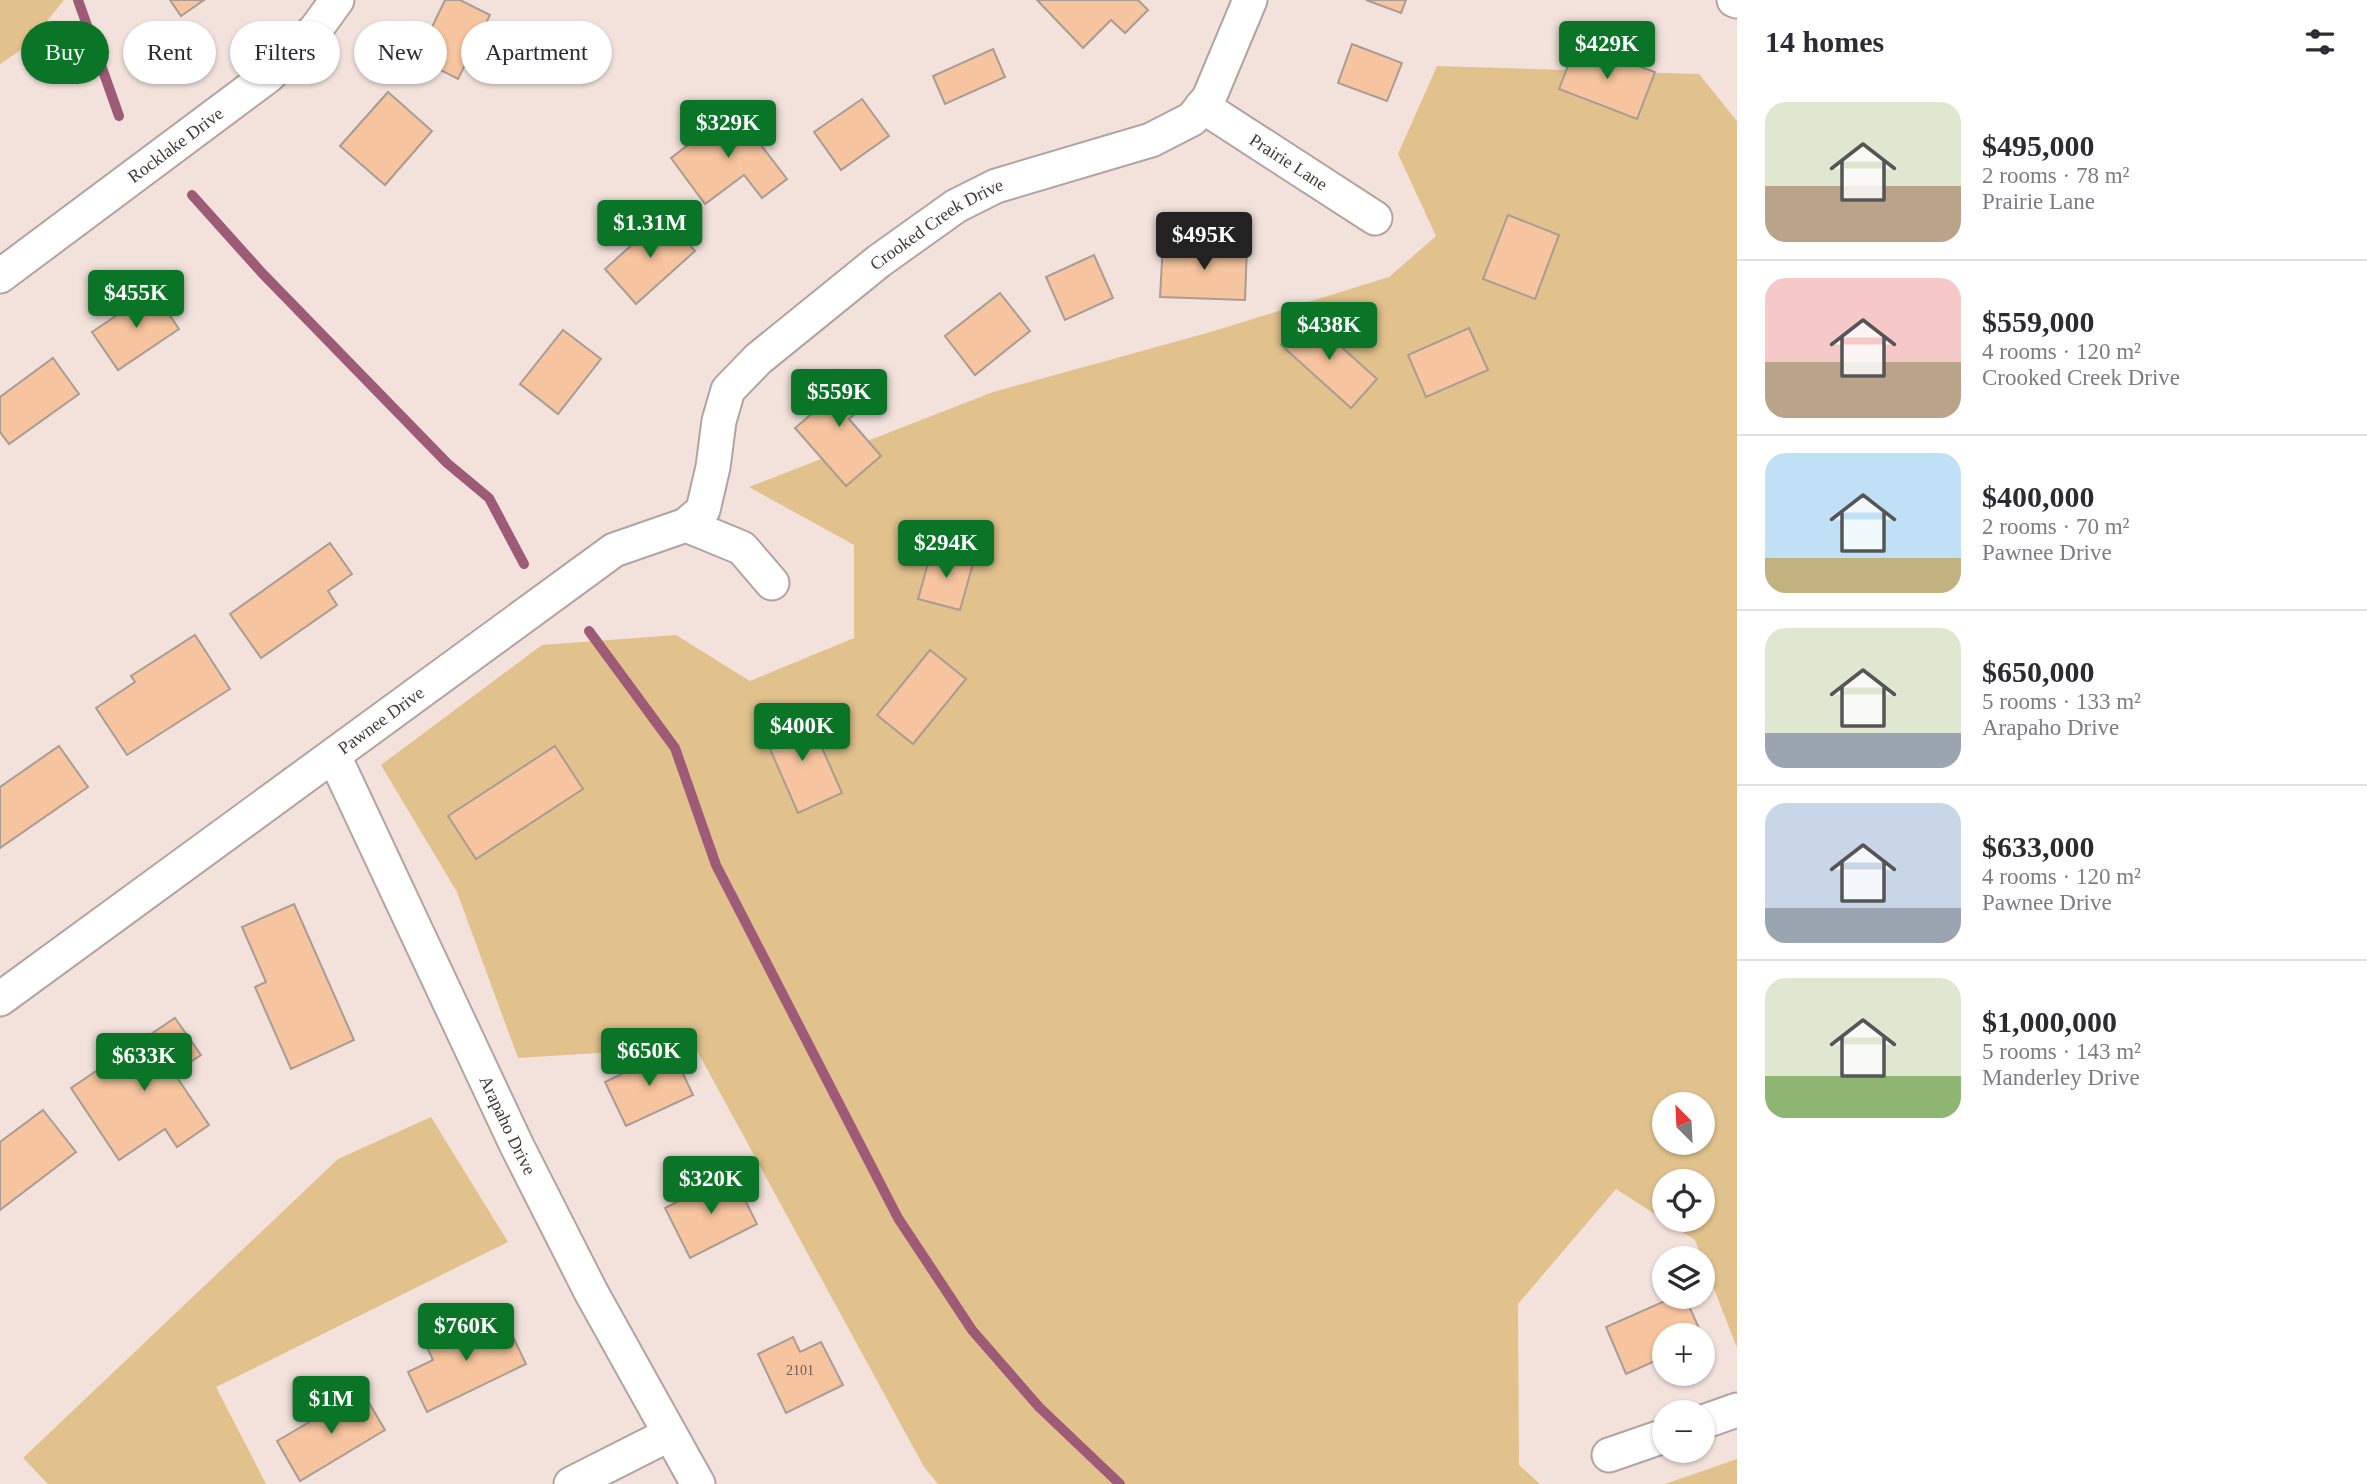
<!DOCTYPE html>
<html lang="en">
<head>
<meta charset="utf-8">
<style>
  body { margin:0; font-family:Georgia,serif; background:#f2f2f3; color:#2b2b33; height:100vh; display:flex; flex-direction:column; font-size:26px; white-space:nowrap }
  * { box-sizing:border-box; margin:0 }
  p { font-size:23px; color:#7c7c81 }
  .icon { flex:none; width:38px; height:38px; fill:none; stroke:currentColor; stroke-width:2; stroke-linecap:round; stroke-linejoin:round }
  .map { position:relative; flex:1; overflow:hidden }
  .drawer { display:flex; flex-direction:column; background:#fff; width:630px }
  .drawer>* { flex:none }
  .banner { position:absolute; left:21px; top:21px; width:665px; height:63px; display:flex; gap:14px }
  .needle { width:46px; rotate:336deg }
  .tools { position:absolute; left:1652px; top:1092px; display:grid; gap:14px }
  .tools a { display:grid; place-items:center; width:63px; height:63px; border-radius:50%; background:#fff; box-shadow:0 2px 5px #0004; font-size:35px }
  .price { position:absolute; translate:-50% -60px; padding:0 16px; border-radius:7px; background:#0b7527; color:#fff; font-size:23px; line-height:46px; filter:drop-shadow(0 2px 4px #0008) }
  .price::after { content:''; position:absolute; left:50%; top:42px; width:21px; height:16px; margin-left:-10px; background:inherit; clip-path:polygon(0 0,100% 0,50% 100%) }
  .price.on { background:#222; color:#fff }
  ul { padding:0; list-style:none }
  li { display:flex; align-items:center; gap:21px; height:175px; padding:0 28px }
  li+li { border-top:2px solid #e1e1e2 }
  li span { display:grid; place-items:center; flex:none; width:196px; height:140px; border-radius:21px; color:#555 }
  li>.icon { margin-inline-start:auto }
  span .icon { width:84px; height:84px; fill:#fffc; stroke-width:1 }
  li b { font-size:30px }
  h2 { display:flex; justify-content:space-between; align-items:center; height:84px; padding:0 28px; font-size:30px }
  .pill { padding:0 24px; border-radius:32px; background:#fff; box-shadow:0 2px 5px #0004; font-size:24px; line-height:63px }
  .pill.on { background:#0b7527; color:#fff }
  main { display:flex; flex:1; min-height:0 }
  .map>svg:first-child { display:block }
  .green { fill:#e1c28d; fill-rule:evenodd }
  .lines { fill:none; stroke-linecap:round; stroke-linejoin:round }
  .stream { stroke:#9e5b77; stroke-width:10 }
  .building { fill:#f6c49e; stroke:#a99c92; stroke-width:2 }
  .minor-casing { stroke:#b3a39e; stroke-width:37 }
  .minor { stroke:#fff; stroke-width:33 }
  .labels { text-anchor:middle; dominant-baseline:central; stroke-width:7; stroke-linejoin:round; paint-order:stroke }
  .number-label { font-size:14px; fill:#6e5c52 }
  .street-label { font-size:18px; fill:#413a38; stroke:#f3e2dc }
</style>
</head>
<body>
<main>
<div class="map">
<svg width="1737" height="1484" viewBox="0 0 1737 1484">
  <rect width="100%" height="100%" fill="#f3e2dc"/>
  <g class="green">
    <polygon points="0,0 64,0 27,46 0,64"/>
    <path d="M1437,66L1699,74L1737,121V1348L1695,1240L1616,1189L1518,1304L1519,1465L1540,1484H938L924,1467L695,1047L518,1058L457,892L381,765L542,645L676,635L750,681L854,638V545L749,487L993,392L1214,331L1389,277L1436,236L1398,154ZM1664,1104H1703V1143H1664ZM1664,1181H1703V1220H1664Z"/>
    <polygon points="431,1117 508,1242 216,1387 266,1484 48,1484 23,1458 338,1159"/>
    <polygon points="1737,1459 1737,1484 1665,1484"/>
  </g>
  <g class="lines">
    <g class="stream">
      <polyline points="78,0 119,116"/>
      <polyline points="192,195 262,273 447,463 489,498 524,564"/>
      <polyline points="589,631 675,748 716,865 898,1218 972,1330 1039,1407 1120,1484"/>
    </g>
  </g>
  <g class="building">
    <polygon points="170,0 204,0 181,16"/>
    <polygon points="445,0 460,0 490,15 458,79 417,58"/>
    <polygon points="1037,0 1138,0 1148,10 1125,33 1111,20 1083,48"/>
    <polygon points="1366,0 1406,0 1401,13"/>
    <polygon points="1577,43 1655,72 1637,119 1559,89"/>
    <polygon points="1352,44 1402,63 1387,101 1338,83"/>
    <polygon points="993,49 1005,77 945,104 933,76"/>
    <polygon points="388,92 432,131 385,185 340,146"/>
    <polygon points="862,99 889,136 841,170 814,132"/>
    <polygon points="734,110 787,179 762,198 744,175 705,204 671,158"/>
    <polygon points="1508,215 1559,235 1535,299 1483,279"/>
    <polygon points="664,216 695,251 636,304 605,269"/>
    <polygon points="1163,243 1247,246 1245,300 1160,297"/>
    <polygon points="1094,255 1113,298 1065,320 1046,277"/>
    <polygon points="153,291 179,329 118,370 92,332"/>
    <polygon points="1000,293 1030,331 975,375 945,336"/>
    <polygon points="1307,316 1377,379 1351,408 1281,345"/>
    <polygon points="1469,328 1488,370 1426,397 1408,355"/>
    <polygon points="563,330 601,359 558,414 520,384"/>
    <polygon points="53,358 79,394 9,444 0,432 0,397"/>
    <polygon points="840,370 868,403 849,419 881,456 846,486 795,428 821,406 811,394"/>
    <polygon points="330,543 352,574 328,591 337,605 261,658 230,614"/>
    <polygon points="932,549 974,560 960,610 918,599"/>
    <polygon points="195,635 230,689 127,755 96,708 135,682 131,676"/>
    <polygon points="930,650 966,679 913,744 877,715"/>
    <polygon points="807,714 842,793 798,813 763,733"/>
    <polygon points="59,746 88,787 0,848 0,787"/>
    <polygon points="555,746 583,789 476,859 448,816"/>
    <polygon points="294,904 354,1040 291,1069 255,987 266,982 242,927"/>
    <polygon points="175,1018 201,1055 174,1073 209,1125 177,1147 165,1129 119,1160 71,1088"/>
    <polygon points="672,1050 693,1095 626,1126 605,1082"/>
    <polygon points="43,1110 76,1152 0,1210 0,1142"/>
    <polygon points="732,1174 757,1224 690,1258 665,1208"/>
    <polygon points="1674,1297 1685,1297 1702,1335 1664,1335 1664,1357 1626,1374 1606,1327"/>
    <polygon points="503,1316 526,1364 427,1412 408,1372 433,1360 425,1343 453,1329 457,1338"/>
    <polygon points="793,1337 800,1352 821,1342 843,1385 786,1413 758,1354"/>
    <polygon points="362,1391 385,1430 300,1481 277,1441"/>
  </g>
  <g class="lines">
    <g class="minor-casing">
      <g id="minor">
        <polyline points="1734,0 1737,1"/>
        <path id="s1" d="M1202,106L1375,218"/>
        <path id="s2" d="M0,276L268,76L316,29L337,0"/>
        <path id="s3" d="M686,525L703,510L713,467L719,421L728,390L758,359L879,261L956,206L996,186L1151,140L1192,119L1209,98L1250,0"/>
        <path id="s4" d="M334,756L517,1146L591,1292L698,1484"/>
        <path id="s5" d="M0,999L614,550L686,525L742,548L772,583"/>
        <polyline points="1703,1422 1737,1410"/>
        <polyline points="1609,1455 1664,1436"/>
        <polyline points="571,1484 670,1434"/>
      </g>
    </g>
    <use href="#minor" class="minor"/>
  </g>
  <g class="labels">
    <g class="number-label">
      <text x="800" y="1370">2101</text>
    </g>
    <g class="street-label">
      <text stroke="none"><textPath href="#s2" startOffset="219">Rocklake Drive</textPath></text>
      <text stroke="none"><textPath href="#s1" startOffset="103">Prairie Lane</textPath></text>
      <text stroke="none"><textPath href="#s3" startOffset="413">Crooked Creek Drive</textPath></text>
      <text stroke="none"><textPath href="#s5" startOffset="472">Pawnee Drive</textPath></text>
      <text stroke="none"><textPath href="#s4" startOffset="408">Arapaho Drive</textPath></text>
    </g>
  </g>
</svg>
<div class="tools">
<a><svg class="needle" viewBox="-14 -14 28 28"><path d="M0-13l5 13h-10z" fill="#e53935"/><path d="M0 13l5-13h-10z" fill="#7c7c81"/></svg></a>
<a><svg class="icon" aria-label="locate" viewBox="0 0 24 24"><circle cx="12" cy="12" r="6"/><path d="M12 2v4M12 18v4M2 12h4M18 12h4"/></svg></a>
<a><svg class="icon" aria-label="layers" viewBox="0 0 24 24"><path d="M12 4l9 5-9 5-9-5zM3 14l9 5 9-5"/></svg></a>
<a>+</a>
<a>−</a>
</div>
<b class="price" style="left:1607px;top:81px">$429K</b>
<b class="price" style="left:728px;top:160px">$329K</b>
<b class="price" style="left:650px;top:260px">$1.31M</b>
<b class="price on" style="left:1204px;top:272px">$495K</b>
<b class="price" style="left:136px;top:330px">$455K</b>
<b class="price" style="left:1329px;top:362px">$438K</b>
<b class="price" style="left:839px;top:429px">$559K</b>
<b class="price" style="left:946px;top:580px">$294K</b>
<b class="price" style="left:802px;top:763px">$400K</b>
<b class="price" style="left:649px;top:1088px">$650K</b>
<b class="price" style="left:144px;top:1093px">$633K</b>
<b class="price" style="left:711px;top:1216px">$320K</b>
<b class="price" style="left:466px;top:1363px">$760K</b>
<b class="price" style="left:331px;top:1436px">$1M</b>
<div class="banner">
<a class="pill on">Buy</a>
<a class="pill">Rent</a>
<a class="pill">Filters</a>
<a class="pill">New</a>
<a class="pill">Apartment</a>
</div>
</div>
<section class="drawer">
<h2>14 homes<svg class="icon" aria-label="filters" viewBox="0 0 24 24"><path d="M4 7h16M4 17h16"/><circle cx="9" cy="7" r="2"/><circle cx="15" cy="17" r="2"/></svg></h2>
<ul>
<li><span style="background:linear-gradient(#dfe7d0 60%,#b9a48a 0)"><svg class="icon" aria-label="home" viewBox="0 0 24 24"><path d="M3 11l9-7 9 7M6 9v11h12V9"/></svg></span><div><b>$495,000</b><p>2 rooms · 78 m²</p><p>Prairie Lane</p></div></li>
<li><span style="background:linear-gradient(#f6c9c9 60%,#b9a48a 0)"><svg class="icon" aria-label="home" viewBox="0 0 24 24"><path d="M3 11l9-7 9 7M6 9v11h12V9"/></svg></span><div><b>$559,000</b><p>4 rooms · 120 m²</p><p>Crooked Creek Drive</p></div></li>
<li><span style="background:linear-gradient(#bfe0f5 75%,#c2b280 0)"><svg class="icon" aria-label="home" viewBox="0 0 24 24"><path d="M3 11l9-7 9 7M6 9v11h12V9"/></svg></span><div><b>$400,000</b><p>2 rooms · 70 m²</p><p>Pawnee Drive</p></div></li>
<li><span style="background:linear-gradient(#dfe7d0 75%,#9aa5b1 0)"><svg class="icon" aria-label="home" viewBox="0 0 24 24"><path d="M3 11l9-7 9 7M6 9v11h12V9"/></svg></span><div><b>$650,000</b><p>5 rooms · 133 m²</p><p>Arapaho Drive</p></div></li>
<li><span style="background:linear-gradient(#c9d6e8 75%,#9aa5b1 0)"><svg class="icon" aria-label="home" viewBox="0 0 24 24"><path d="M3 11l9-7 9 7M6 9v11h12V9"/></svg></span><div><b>$633,000</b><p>4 rooms · 120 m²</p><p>Pawnee Drive</p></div></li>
<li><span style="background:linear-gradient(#dfe7d0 70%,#8fb573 0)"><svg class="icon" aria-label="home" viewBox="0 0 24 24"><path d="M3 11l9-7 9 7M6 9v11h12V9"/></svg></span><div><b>$1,000,000</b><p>5 rooms · 143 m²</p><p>Manderley Drive</p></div></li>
</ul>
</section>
</main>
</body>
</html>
